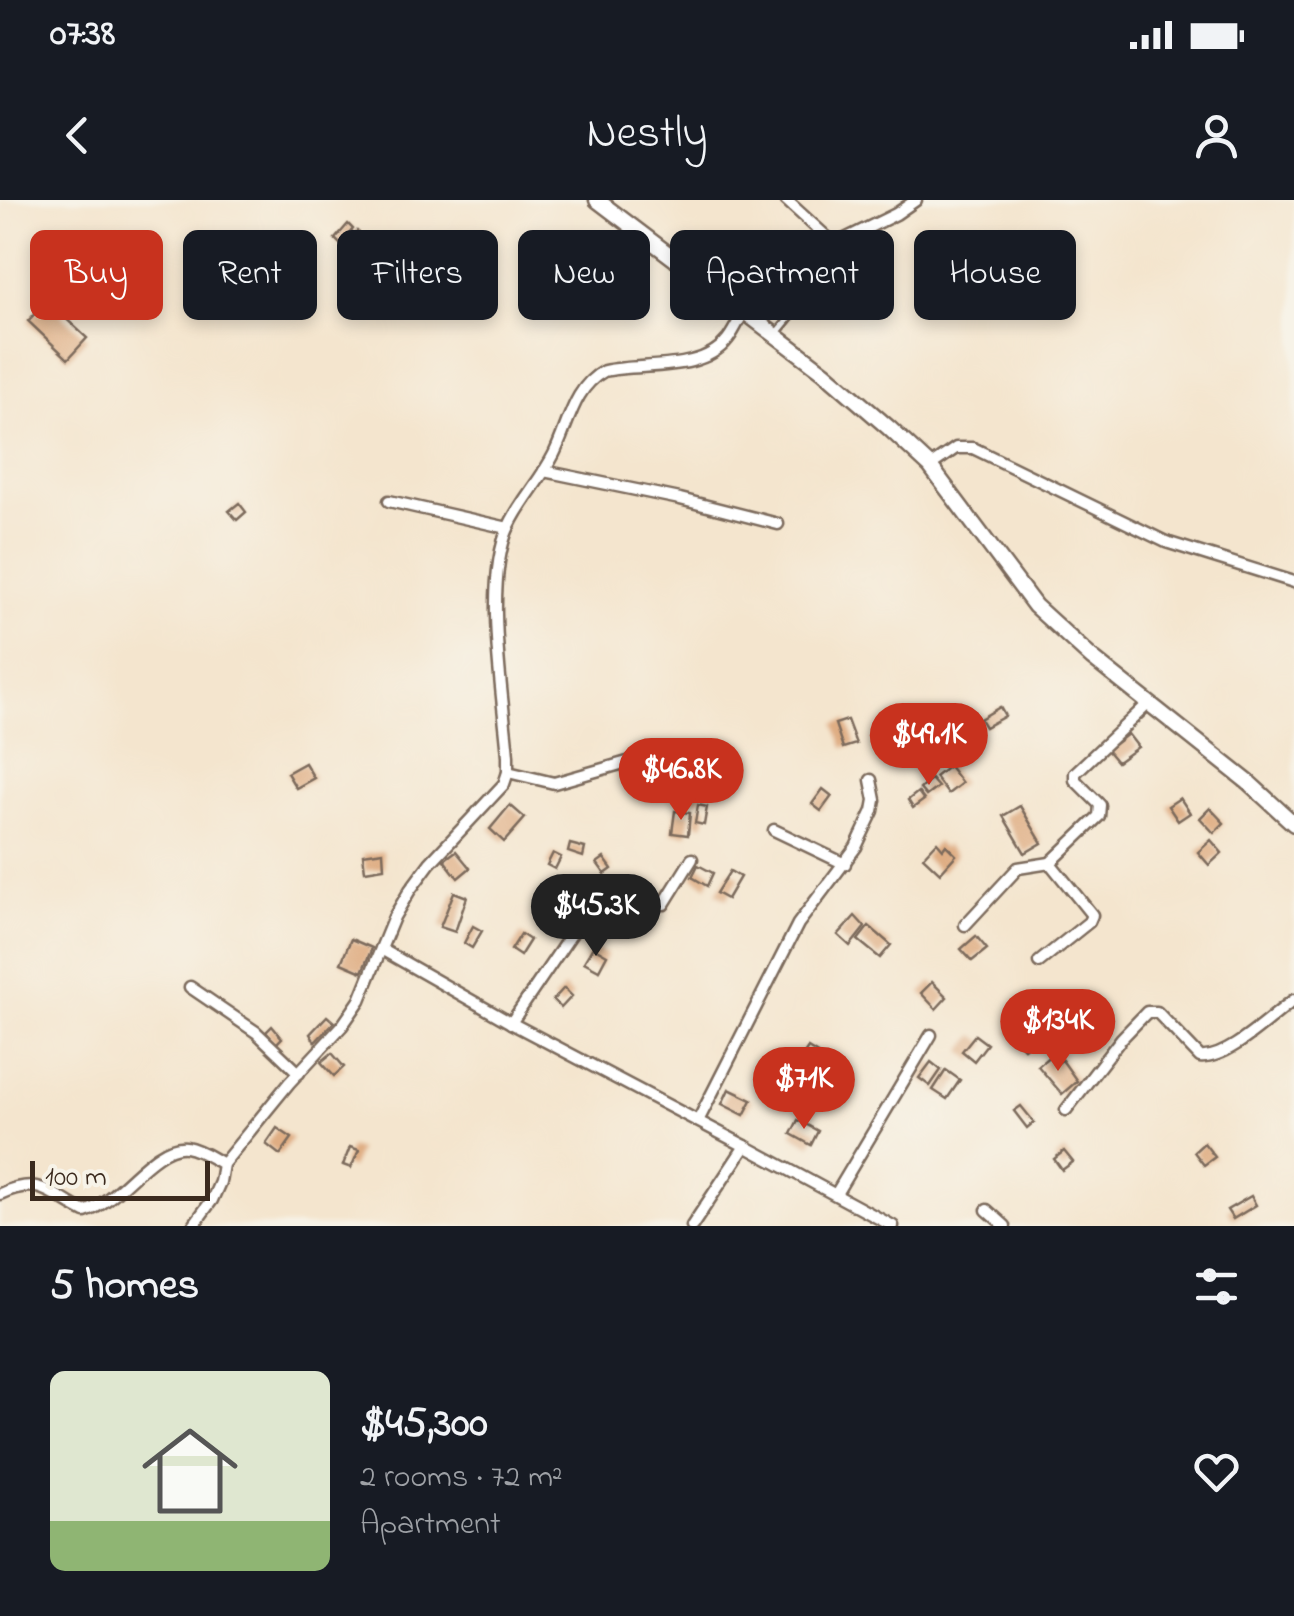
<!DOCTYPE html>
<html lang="en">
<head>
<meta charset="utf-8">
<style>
  body { margin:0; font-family:"Indie Flower",sans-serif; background:#20242c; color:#f1f3f6; height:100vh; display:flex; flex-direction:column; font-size:38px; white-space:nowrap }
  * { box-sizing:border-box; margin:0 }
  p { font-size:32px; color:#9ea1a6 }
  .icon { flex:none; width:55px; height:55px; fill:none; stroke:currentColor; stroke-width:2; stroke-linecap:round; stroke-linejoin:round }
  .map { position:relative; height:1026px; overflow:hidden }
  .drawer { display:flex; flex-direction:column; background:#171b24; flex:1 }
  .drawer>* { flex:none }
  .banner { position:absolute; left:30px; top:30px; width:1235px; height:90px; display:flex; gap:20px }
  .scale { position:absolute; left:30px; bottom:25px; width:180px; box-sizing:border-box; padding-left:10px; border:5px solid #3b2a1e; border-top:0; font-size:28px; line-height:35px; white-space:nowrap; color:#3b2a1e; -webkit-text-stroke:8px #f7f3e8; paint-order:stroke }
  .price { position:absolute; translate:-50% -85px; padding:0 22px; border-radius:35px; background:#c8321e; color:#fff; font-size:32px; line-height:65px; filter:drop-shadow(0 2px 5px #0008) }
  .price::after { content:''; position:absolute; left:50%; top:60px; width:30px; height:22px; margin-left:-15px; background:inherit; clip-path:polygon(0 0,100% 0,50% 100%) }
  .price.on { background:#222; color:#fff }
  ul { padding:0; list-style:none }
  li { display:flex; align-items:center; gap:30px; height:250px; padding:0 50px }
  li+li { border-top:2px solid #363941 }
  li span { display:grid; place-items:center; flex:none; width:280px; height:200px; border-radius:15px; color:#555 }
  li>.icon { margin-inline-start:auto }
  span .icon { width:120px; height:120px; fill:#fffc; stroke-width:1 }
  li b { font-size:42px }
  h2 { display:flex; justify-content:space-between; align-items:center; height:120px; padding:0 50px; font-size:42px }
  .pill { padding:0 35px; border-radius:15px; background:#171b24; box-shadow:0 5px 15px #0003; font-size:35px; line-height:90px }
  .pill.on { background:#c8321e; color:#fff }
  .status { display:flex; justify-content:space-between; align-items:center; height:70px; padding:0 50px; background:#171b24; direction:ltr }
  .status svg { height:28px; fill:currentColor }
  header { display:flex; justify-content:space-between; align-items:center; height:130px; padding:0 50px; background:#171b24; font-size:45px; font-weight:600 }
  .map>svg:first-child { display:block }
  .building { fill:#dfad83 }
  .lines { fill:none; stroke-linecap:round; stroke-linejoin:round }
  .lane-casing { stroke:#7c6b5c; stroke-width:10 }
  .street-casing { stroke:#7c6b5c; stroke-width:15 }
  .secondary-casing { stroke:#7c6b5c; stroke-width:19 }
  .lane { stroke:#fff; stroke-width:5 }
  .street { stroke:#fff; stroke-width:10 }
  .secondary { stroke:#fff; stroke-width:14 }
</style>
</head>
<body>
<div class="status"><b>07:38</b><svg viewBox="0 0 49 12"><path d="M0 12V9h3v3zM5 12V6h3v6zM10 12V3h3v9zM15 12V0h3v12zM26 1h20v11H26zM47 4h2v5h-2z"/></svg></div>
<header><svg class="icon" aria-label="back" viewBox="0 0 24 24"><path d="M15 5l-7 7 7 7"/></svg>Nestly<svg class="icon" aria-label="person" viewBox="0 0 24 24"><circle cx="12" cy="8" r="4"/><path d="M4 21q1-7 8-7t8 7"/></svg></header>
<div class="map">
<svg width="1294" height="1026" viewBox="0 0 1294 1026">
  <rect width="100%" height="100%" fill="#f7f3e8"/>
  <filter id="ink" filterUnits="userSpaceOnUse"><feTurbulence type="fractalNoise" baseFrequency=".01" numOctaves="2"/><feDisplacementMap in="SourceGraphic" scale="20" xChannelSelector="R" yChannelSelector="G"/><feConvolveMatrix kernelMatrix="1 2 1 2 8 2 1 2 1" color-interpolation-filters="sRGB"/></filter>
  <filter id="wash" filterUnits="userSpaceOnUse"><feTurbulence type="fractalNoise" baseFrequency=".0048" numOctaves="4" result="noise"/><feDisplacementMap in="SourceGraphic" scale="40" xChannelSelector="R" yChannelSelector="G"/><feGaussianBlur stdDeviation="2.25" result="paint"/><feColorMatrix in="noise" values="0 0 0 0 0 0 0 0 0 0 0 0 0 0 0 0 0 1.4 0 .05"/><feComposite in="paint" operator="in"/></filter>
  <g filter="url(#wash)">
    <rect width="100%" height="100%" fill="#f4e5ce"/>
    <g id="blocks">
      <g class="building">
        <polygon points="348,24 353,29 340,44 335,39"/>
        <polygon points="357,31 366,39 355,53 345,45"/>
        <polygon points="47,101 87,138 68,159 28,121"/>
        <polygon points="239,303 246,312 237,320 229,311"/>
        <polygon points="1000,507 1005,516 985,527 980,519"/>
        <polygon points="847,520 856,544 843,548 835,524"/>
        <polygon points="1128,534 1138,547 1117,562 1107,550"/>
        <polygon points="305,563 314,578 296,588 287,573"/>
        <polygon points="949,566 962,583 948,594 935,577"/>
        <polygon points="687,575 703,577 701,600 685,598"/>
        <polygon points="931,579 938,587 926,596 920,589"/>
        <polygon points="823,589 832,596 821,611 812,604"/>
        <polygon points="918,592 924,600 913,608 908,600"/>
        <polygon points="1180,598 1190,613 1178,621 1168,606"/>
        <polygon points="510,605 525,618 504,642 490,629"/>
        <polygon points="698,605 707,607 704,625 695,623"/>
        <polygon points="1020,606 1042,643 1025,653 1003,616"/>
        <polygon points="1210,608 1224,623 1214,633 1200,618"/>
        <polygon points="675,611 690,613 688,635 672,633"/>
        <polygon points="1211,640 1222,653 1209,665 1198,652"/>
        <polygon points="937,642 943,649 946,645 956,655 940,673 923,657"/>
        <polygon points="570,644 585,648 583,657 568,652"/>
        <polygon points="383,651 384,668 365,671 363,654"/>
        <polygon points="456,651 470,668 458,678 444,660"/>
        <polygon points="553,653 561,657 555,669 547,665"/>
        <polygon points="604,658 612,669 605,674 597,663"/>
        <polygon points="698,665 713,673 707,686 692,677"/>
        <polygon points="730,671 740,677 727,699 716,693"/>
        <polygon points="454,692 467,697 455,732 440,727"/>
        <polygon points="606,694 615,701 602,717 593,709"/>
        <polygon points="855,716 865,727 850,746 838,735"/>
        <polygon points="473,726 482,731 472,748 464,743"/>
        <polygon points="869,726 891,745 880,758 858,740"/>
        <polygon points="521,734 530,740 520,756 511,750"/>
        <polygon points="976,736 987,749 972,761 961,749"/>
        <polygon points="351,739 372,748 362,772 341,763"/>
        <polygon points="593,747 607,755 599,770 584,762"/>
        <polygon points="932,782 947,797 936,809 921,793"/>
        <polygon points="564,788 572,796 561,808 553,800"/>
        <polygon points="327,816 334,822 315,842 310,834"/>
        <polygon points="1021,820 1038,837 1024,848 1008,832"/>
        <polygon points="272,826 282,838 276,844 266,832"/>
        <polygon points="975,835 987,844 974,861 962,851"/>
        <polygon points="808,848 824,858 816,872 799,862"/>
        <polygon points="332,853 344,867 334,876 321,862"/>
        <polygon points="1052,854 1059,862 1062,860 1077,881 1062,894 1038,866"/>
        <polygon points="931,862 941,870 930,886 919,878"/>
        <polygon points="946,870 960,880 947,899 933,890"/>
        <polygon points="729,889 752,900 744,915 722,904"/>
        <polygon points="1021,906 1034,922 1027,928 1014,911"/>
        <polygon points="798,920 818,931 811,945 791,934"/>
        <polygon points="277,928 292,938 280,955 266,944"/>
        <polygon points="1204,943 1215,957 1204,965 1194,952"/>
        <polygon points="350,947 359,950 351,968 343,965"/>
        <polygon points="1064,951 1073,962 1062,970 1054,959"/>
        <polygon points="1251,996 1256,1005 1233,1019 1227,1010"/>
      </g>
    </g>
  </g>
  <g filter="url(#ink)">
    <use href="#blocks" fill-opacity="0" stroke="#7c6b5c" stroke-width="2.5"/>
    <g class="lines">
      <g class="lane-casing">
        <polyline id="lane" points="777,133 846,50 842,42"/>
      </g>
      <g class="street-casing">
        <g id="street">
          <polyline points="786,0 831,41 839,42 896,14 916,0"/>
          <polyline points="930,266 956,248 973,248 1166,342 1294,382"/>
          <polyline points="544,271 680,299 778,324"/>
          <polyline points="389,301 508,328"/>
          <polyline points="508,572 554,583 631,561"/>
          <polyline points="774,630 845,664"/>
          <polyline points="965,725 1018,668 1050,663 1099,616 1100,605 1075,580 1075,573 1149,503"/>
          <polyline points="381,749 511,823 745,946"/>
          <polyline points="1039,762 1089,722 1092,715 1050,663"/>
          <polyline points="190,787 256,832 299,873"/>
          <polyline points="511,823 602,689 606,687 664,704 692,659"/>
          <path d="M1066,910L1121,839L1147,812H1157L1200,857C1228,860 1271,816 1294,800"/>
          <polyline points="698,921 798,724 856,647 873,611 875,600 871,580"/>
          <path d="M0,994C41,975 50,995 85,1012C118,1002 154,943 186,947C199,949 212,958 223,964"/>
          <polyline points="836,994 931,835"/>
          <polyline points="987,1010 1005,1026"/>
          <path d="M193,1026L212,1000L220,982L223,964L289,883L342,826L360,800L394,717L410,690L430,663L504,584L508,572V556C503,493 483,382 509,326C521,300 541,280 554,254C569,224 573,188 604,171C642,162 701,174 728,139C734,131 739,120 744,111"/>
          <polyline points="692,1026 745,946 893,1026"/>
        </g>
      </g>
      <g class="secondary-casing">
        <polyline id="secondary" points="597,0 824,172 889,228 930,266 1035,406 1092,458 1248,582 1294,624"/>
      </g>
      <use href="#lane" class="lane"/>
      <use href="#street" class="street"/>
      <use href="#secondary" class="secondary"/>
    </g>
  </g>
</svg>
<div class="scale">100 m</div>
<b class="price" style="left:929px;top:588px">$49.1K</b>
<b class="price" style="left:681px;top:623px">$46.8K</b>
<b class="price on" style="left:596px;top:759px">$45.3K</b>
<b class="price" style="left:1058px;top:874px">$134K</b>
<b class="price" style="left:804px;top:932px">$71K</b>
<div class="banner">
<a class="pill on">Buy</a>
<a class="pill">Rent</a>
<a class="pill">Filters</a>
<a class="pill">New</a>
<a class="pill">Apartment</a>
<a class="pill">House</a>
</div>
</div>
<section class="drawer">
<h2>5 homes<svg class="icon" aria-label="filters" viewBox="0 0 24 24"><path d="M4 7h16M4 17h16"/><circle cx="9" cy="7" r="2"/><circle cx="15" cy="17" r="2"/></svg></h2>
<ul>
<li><span style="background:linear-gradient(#dfe7d0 75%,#8fb573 0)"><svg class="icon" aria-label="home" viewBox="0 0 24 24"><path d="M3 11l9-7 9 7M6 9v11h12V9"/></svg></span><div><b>$45,300</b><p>2 rooms · 72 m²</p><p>Apartment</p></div><svg class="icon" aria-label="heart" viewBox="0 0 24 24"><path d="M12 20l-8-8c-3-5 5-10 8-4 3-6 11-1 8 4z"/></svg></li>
</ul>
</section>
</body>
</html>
